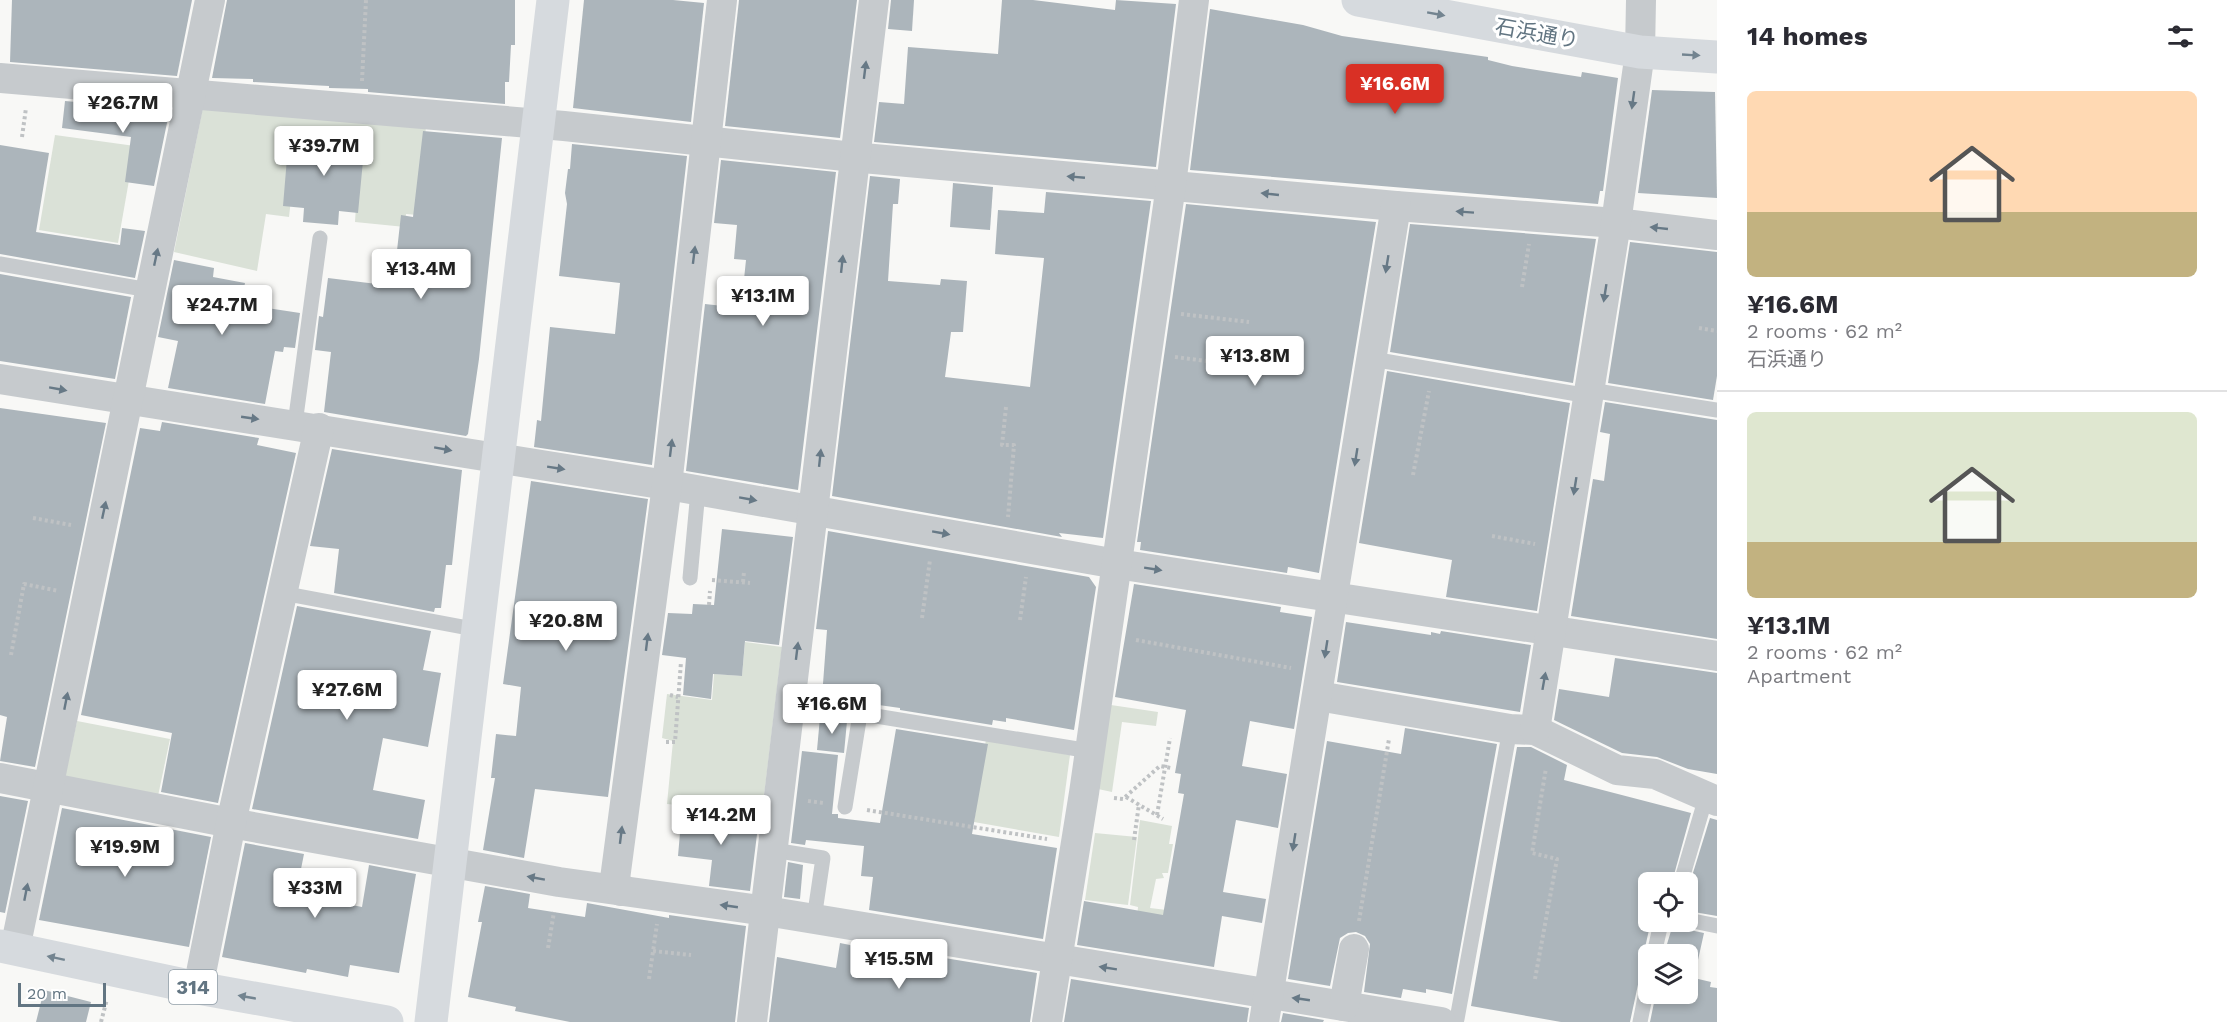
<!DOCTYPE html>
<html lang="en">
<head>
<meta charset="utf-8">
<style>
  body { margin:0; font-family:"Work Sans","Noto Sans JP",sans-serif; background:#f7f7f7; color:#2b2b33; height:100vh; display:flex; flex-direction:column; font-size:22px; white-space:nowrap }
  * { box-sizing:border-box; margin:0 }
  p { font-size:20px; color:#7c7c81 }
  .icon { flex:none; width:33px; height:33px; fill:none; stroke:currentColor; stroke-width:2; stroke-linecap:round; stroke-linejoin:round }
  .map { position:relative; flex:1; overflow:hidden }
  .panel { display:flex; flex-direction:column; background:#fff; width:510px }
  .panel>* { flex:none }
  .fabs { position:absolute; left:1638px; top:872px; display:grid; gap:12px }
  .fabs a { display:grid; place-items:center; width:60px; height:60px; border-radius:9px; background:#fff; box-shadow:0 3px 9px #0003; font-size:30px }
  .scale { position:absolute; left:18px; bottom:15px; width:88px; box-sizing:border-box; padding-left:6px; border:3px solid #627582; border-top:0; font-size:16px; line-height:21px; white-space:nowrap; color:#627582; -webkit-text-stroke:4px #fff; paint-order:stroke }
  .price { position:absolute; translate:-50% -51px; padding:0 14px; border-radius:6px; background:#fff; color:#222; font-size:20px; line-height:39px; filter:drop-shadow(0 2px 3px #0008) }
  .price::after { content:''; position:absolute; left:50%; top:36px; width:18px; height:14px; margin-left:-9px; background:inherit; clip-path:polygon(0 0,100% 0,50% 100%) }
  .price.active { background:#d93025; color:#fff }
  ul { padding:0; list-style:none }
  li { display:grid; align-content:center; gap:12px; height:318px; padding:0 30px }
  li+li { border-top:2px solid #e1e1e2 }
  li span { display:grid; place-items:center; height:186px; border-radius:9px; color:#555 }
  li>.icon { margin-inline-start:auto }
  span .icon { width:108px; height:108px; fill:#fffc; stroke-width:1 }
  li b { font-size:26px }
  h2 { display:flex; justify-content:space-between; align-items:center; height:72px; padding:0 30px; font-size:26px }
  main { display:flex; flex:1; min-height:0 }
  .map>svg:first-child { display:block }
  .green { fill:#dae1d7 }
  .building { fill:#acb5bb }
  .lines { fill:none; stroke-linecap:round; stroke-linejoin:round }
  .path { stroke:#bfc2c4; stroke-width:4; stroke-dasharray:3 3; stroke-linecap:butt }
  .lane { stroke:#c6cacd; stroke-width:15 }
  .street { stroke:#c6cacd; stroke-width:30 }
  .secondary { stroke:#d6dade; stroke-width:33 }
  .primary { stroke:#d6dade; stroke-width:33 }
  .oneway { fill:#738490 }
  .oneway2 { fill:#677986 }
  .labels { text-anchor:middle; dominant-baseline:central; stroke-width:6; stroke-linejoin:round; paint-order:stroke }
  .shield { fill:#fff; stroke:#919ea8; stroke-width:1.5 }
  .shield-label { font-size:20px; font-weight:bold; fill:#627582 }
  .street-label { font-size:21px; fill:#627582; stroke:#fff }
</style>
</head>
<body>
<main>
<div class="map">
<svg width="1717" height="1022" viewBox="0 0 1717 1022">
  <rect width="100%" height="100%" fill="#f8f8f6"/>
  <g class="green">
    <polygon points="203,107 426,126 418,215 406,214 405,227 355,222 360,142 298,137 289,217 266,214 257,271 174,252"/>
    <polygon points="55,135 135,146 118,243 39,230"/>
    <polygon points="745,642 782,647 762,813 667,804 673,741 662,738 667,694 712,700 714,674 742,676"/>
    <polygon points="1111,705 1158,712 1156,726 1122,722 1112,792 1098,789"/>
    <polygon points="77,721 170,739 158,796 65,776"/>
    <polygon points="986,739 1070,755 1059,837 974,822"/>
    <polygon points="1140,820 1172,826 1169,844 1173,844 1168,873 1162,873 1164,878 1156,879 1150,908 1175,911 1175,923 1137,918 1138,907 1130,905"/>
    <polygon points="1095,833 1137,837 1128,905 1085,900"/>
  </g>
  <g class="building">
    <polygon points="12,0 192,0 177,76 10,62"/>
    <polygon points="227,0 515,0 515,45 511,45 509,82 505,82 505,104 368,92 368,89 329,88 329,86 253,82 253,79 212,78"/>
    <polygon points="584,0 673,0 704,3 691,122 573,108"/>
    <polygon points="739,0 857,0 840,138 725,126"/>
    <polygon points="891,0 914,0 912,31 888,29"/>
    <polygon points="1002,0 1033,0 1115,10 1116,0 1176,4 1156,167 874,142 879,102 904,104 908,47 998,54"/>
    <polygon points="1210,9 1303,25 1342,36 1488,57 1488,60 1512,66 1581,77 1582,72 1618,78 1603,191 1600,191 1598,204 1190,170"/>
    <polygon points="1652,90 1715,92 1717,198 1638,193"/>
    <polygon points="65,101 144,108 144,116 168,118 154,186 125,182 131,137 62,128"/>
    <polygon points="423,131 502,138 479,359 468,434 466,436 324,412 331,352 315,350 319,316 323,317 328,278 393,286 401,215 413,217"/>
    <polygon points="289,134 365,140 358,213 339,211 338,225 303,222 304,208 283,206"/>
    <polygon points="572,144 687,156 652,465 534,447 537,420 541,421 550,327 615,334 620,283 559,276 567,204 565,193 568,169 570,169"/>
    <polygon points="0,145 49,153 36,232 120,245 122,228 145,231 135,278 0,254"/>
    <polygon points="721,160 836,172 798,490 686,471 705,304 741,308 746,260 734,259 737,225 714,223"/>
    <polygon points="870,176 900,179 898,204 893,204 888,281 940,285 941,279 967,281 963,332 951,332 945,377 1030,387 1044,258 995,254 998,210 1044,213 1046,192 1151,201 1103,538 1059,533 1062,537 832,496"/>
    <polygon points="953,183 993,187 990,230 950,227"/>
    <polygon points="1186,204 1376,222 1319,573 1288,567 1287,573 1140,550 1141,542 1137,542"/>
    <polygon points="1410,224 1596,239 1573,383 1390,352"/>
    <polygon points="1630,242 1717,252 1717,376 1713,400 1608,383"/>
    <polygon points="174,260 214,268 213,277 245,283 241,304 300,313 295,348 284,347 283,352 275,351 265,404 168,388 178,341 158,337"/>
    <polygon points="0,274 131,297 115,379 0,361"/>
    <polygon points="1387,371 1570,403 1537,611 1446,597 1452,560 1359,543"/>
    <polygon points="1605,402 1717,420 1717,639 1571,616 1593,479 1604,481 1610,434 1600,432"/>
    <polygon points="0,408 106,423 35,767 0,761 7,717 0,715"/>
    <polygon points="162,422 259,438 257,445 296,453 218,803 161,792 172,733 81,715 140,428 160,431"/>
    <polygon points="332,449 462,470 452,565 446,565 441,608 435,608 434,612 334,593 339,549 310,546"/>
    <polygon points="531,481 648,499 608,797 535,789 524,858 483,850 495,778 491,778 496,734 516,736 521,687 503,684"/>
    <polygon points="722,529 793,537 779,645 745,641 742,676 713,674 711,699 683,695 686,658 662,655 668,613 692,614 693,604 714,605"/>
    <polygon points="828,531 1089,577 1096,587 1074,730 1006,718 1006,722 993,720 992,725 900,710 900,708 822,697 827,630 816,629"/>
    <polygon points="1134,584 1281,607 1280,612 1312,617 1294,729 1250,721 1242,766 1287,774 1278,828 1236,820 1223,892 1266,899 1262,923 1222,916 1214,967 1077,945 1084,901 1163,915 1184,794 1178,793 1181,774 1175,773 1186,710 1115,697"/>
    <polygon points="297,606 431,631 423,670 441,673 428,747 383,738 373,790 425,800 418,839 252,809"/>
    <polygon points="1346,622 1431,635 1431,632 1440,634 1441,631 1531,645 1520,712 1337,682"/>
    <polygon points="1615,658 1717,673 1717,774 1688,769 1657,757 1622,753 1554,720 1559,689 1609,697"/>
    <polygon points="820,717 847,721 844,753 817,750"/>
    <polygon points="1405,728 1497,744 1452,994 1426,989 1426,993 1403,989 1401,998 1364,992 1370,944 1365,936 1356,932 1348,933 1340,938 1330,986 1288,979 1327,741 1401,754"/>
    <polygon points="896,729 988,744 972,834 1057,848 1043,939 869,910 873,877 861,876 864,846 806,840 805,845 791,843 802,751 838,755 832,814 838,814 838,818 880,823"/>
    <polygon points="1517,747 1531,747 1567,765 1564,780 1691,813 1672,882 1648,882 1648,921 1651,921 1644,952 1648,962 1648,972 1639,980 1630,1022 1561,1022 1471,1006"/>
    <polygon points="0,796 28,801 5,913 0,912"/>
    <polygon points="62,808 211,837 189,947 39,920"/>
    <polygon points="682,810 759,818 750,891 709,886 712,860 678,856"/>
    <polygon points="1710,818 1717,820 1717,916 1688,911 1688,889"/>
    <polygon points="245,843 304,854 296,894 362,907 369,865 416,874 399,973 350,965 348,977 307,969 306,973 222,957"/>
    <polygon points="788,862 803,865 800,899 784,897"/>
    <polygon points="485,886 530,894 528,908 585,917 587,903 669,918 669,915 746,926 735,1022 570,1022 515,1011 516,1007 468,997 482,922 478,922"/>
    <polygon points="1674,921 1679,921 1685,929 1704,933 1694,978 1711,982 1710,987 1717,988 1717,1022 1650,1022 1656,993 1688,993 1688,954 1664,954"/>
    <polygon points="840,943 865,948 865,945 1037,973 1030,1022 769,1022 777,957 836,968"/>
    <polygon points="1071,979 1249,1008 1247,1022 1064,1022"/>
    <polygon points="44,990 91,1002 86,1022 36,1022"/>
    <polygon points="1283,1013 1324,1020 1323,1022 1281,1022"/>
  </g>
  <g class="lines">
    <g class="path">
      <polyline points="362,81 366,0"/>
      <polyline points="22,137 26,108"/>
      <polyline points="1522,287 1529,244"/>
      <polyline points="1181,314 1249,322"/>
      <polyline points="1699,328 1717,331"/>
      <polyline points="1175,357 1246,366"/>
      <polyline points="1006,407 1002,445 1014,445 1008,517"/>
      <polyline points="1413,475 1429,391"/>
      <polyline points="33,518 71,525"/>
      <polyline points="1492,536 1535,544"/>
      <polyline points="712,580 750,583"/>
      <polyline points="743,582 744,572"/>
      <polyline points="709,605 710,591"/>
      <polyline points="922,618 930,560"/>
      <polyline points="1020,620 1026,577"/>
      <polyline points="1136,640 1291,668"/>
      <polyline points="11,655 24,584 59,591"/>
      <polyline points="670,695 678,697"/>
      <polyline points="666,742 675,742 681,662"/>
      <polyline points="1126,797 1163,819"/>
      <polyline points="1114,798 1123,799 1160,766 1171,768"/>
      <polyline points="808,801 824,803"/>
      <polyline points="867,810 1047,839"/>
      <polyline points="1157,815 1170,738"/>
      <polyline points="1134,840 1139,804"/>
      <polyline points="1359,921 1389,739"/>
      <polyline points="548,948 554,912"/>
      <polyline points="653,951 691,955"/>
      <polyline points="649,979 657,924"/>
      <polyline points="1535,979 1557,859 1532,853 1546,768"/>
      <polyline points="101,1022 107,999"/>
    </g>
    <g class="lane">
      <polyline points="0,264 149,290"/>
      <polyline points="1372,359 1589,396"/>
      <polyline points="1590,390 1717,410"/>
      <polyline points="295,424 320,238"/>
      <polyline points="690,578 698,491"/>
      <polyline points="282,593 479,630"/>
      <polyline points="790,702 1090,751"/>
      <polyline points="845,807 860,714"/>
      <polyline points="773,850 823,858 814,919"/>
      <polyline points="1681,882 1706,797"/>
      <polyline points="1688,920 1717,926"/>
      <polyline points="1654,954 1661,923 1664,921"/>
      <polyline points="1457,1019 1510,729"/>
      <polyline points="1640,1022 1648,982"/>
    </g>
    <g class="street">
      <polyline points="0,78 564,126 863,158 1396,206 1616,223 1717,235"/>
      <polyline points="0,379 679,487 1117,564 1717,656"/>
      <polyline points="1318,696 1510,729 1535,730 1617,770 1655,774 1717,801"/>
      <polyline points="1535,730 1616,223 1640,52 1641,0"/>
      <polyline points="0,778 231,823 559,882 766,911 1441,1022"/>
      <polyline points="621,891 615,879 667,485 722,0"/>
      <polyline points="15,949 210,0"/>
      <polyline points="198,988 231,823 319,428"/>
      <polyline points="1344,1006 1354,949"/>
      <polyline points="752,1022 874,0"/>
      <polyline points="1047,1022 1084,793 1171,185 1194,0"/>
      <polyline points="1264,1022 1396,206"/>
    </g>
    <g class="secondary">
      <polyline points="1358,0 1640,52 1717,57"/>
      <polyline points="431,1022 553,0"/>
    </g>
    <polyline class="primary" points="0,946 198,988 387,1022"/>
  </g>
  <defs><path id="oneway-solid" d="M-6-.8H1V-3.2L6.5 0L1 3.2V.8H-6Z" transform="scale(1.5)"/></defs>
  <g class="oneway">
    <use href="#oneway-solid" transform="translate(1436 14) rotate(10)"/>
    <use href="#oneway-solid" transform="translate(1691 55) rotate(3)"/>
    <use href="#oneway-solid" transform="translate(56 958) rotate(-168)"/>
    <use href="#oneway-solid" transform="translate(247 997) rotate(-170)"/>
  </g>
  <g class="oneway2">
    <use href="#oneway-solid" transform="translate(865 70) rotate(-83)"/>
    <use href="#oneway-solid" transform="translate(1633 100) rotate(98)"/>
    <use href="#oneway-solid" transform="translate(1076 177) rotate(-175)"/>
    <use href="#oneway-solid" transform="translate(1270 194) rotate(-174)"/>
    <use href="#oneway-solid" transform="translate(1465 212) rotate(-176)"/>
    <use href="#oneway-solid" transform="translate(1659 228) rotate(-174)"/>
    <use href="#oneway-solid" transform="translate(694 255) rotate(-83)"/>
    <use href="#oneway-solid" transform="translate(156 257) rotate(-78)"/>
    <use href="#oneway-solid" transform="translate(842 264) rotate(-84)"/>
    <use href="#oneway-solid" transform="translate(1387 264) rotate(99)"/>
    <use href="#oneway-solid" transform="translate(1605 293) rotate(99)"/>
    <use href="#oneway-solid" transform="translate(58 389) rotate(10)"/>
    <use href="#oneway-solid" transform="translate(250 418) rotate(8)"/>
    <use href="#oneway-solid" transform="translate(671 448) rotate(-83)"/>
    <use href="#oneway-solid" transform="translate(443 449) rotate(10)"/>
    <use href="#oneway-solid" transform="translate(1356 457) rotate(99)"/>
    <use href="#oneway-solid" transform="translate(820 458) rotate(-84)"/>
    <use href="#oneway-solid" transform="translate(556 468) rotate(9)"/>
    <use href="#oneway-solid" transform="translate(1575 486) rotate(99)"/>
    <use href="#oneway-solid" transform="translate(748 499) rotate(10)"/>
    <use href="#oneway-solid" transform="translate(104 510) rotate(-78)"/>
    <use href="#oneway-solid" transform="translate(941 533) rotate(10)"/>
    <use href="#oneway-solid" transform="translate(1153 569) rotate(9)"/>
    <use href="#oneway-solid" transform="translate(647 642) rotate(-83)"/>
    <use href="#oneway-solid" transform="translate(1326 649) rotate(99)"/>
    <use href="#oneway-solid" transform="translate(797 651) rotate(-83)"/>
    <use href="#oneway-solid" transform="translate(1544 681) rotate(-80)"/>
    <use href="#oneway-solid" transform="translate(66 701) rotate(-79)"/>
    <use href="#oneway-solid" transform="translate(621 835) rotate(-83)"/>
    <use href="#oneway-solid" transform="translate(1294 842) rotate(99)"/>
    <use href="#oneway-solid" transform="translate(536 878) rotate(-170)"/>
    <use href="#oneway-solid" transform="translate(26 892) rotate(-79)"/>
    <use href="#oneway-solid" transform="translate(729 906) rotate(-172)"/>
    <use href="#oneway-solid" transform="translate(1108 968) rotate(-171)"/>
    <use href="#oneway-solid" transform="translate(1301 999) rotate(-172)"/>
  </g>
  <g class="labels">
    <rect class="shield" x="169" y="970" width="48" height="34" rx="4.5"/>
    <g class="shield-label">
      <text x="193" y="987">314</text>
    </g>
    <g class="street-label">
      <text transform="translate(1537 33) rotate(10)">石浜通り</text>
    </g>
  </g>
</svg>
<div class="fabs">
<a><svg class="icon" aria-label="locate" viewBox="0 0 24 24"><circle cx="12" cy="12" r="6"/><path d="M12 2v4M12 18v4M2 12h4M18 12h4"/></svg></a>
<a><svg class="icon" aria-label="layers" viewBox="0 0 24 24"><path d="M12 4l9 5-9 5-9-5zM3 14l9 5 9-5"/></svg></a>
</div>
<div class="scale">20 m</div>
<b class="price active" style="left:1395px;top:115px">¥16.6M</b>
<b class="price" style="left:123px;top:134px">¥26.7M</b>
<b class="price" style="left:324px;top:177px">¥39.7M</b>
<b class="price" style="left:421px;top:300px">¥13.4M</b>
<b class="price" style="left:763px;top:327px">¥13.1M</b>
<b class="price" style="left:222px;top:336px">¥24.7M</b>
<b class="price" style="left:1255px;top:387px">¥13.8M</b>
<b class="price" style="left:566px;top:652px">¥20.8M</b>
<b class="price" style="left:347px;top:721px">¥27.6M</b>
<b class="price" style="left:832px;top:735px">¥16.6M</b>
<b class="price" style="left:721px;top:846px">¥14.2M</b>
<b class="price" style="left:125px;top:878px">¥19.9M</b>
<b class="price" style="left:315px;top:919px">¥33M</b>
<b class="price" style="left:899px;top:990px">¥15.5M</b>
</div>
<section class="panel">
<h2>14 homes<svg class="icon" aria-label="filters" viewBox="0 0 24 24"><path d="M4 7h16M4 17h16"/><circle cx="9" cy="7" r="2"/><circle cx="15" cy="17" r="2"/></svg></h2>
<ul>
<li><span style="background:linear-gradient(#ffd9b3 65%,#c2b280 0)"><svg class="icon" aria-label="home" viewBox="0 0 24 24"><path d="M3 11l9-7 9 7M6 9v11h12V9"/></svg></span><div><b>¥16.6M</b><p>2 rooms · 62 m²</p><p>石浜通り</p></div></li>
<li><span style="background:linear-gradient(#dfe7d0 70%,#c2b280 0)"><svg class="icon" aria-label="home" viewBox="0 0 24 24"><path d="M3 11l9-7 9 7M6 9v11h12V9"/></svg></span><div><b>¥13.1M</b><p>2 rooms · 62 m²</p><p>Apartment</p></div></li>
</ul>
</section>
</main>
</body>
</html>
